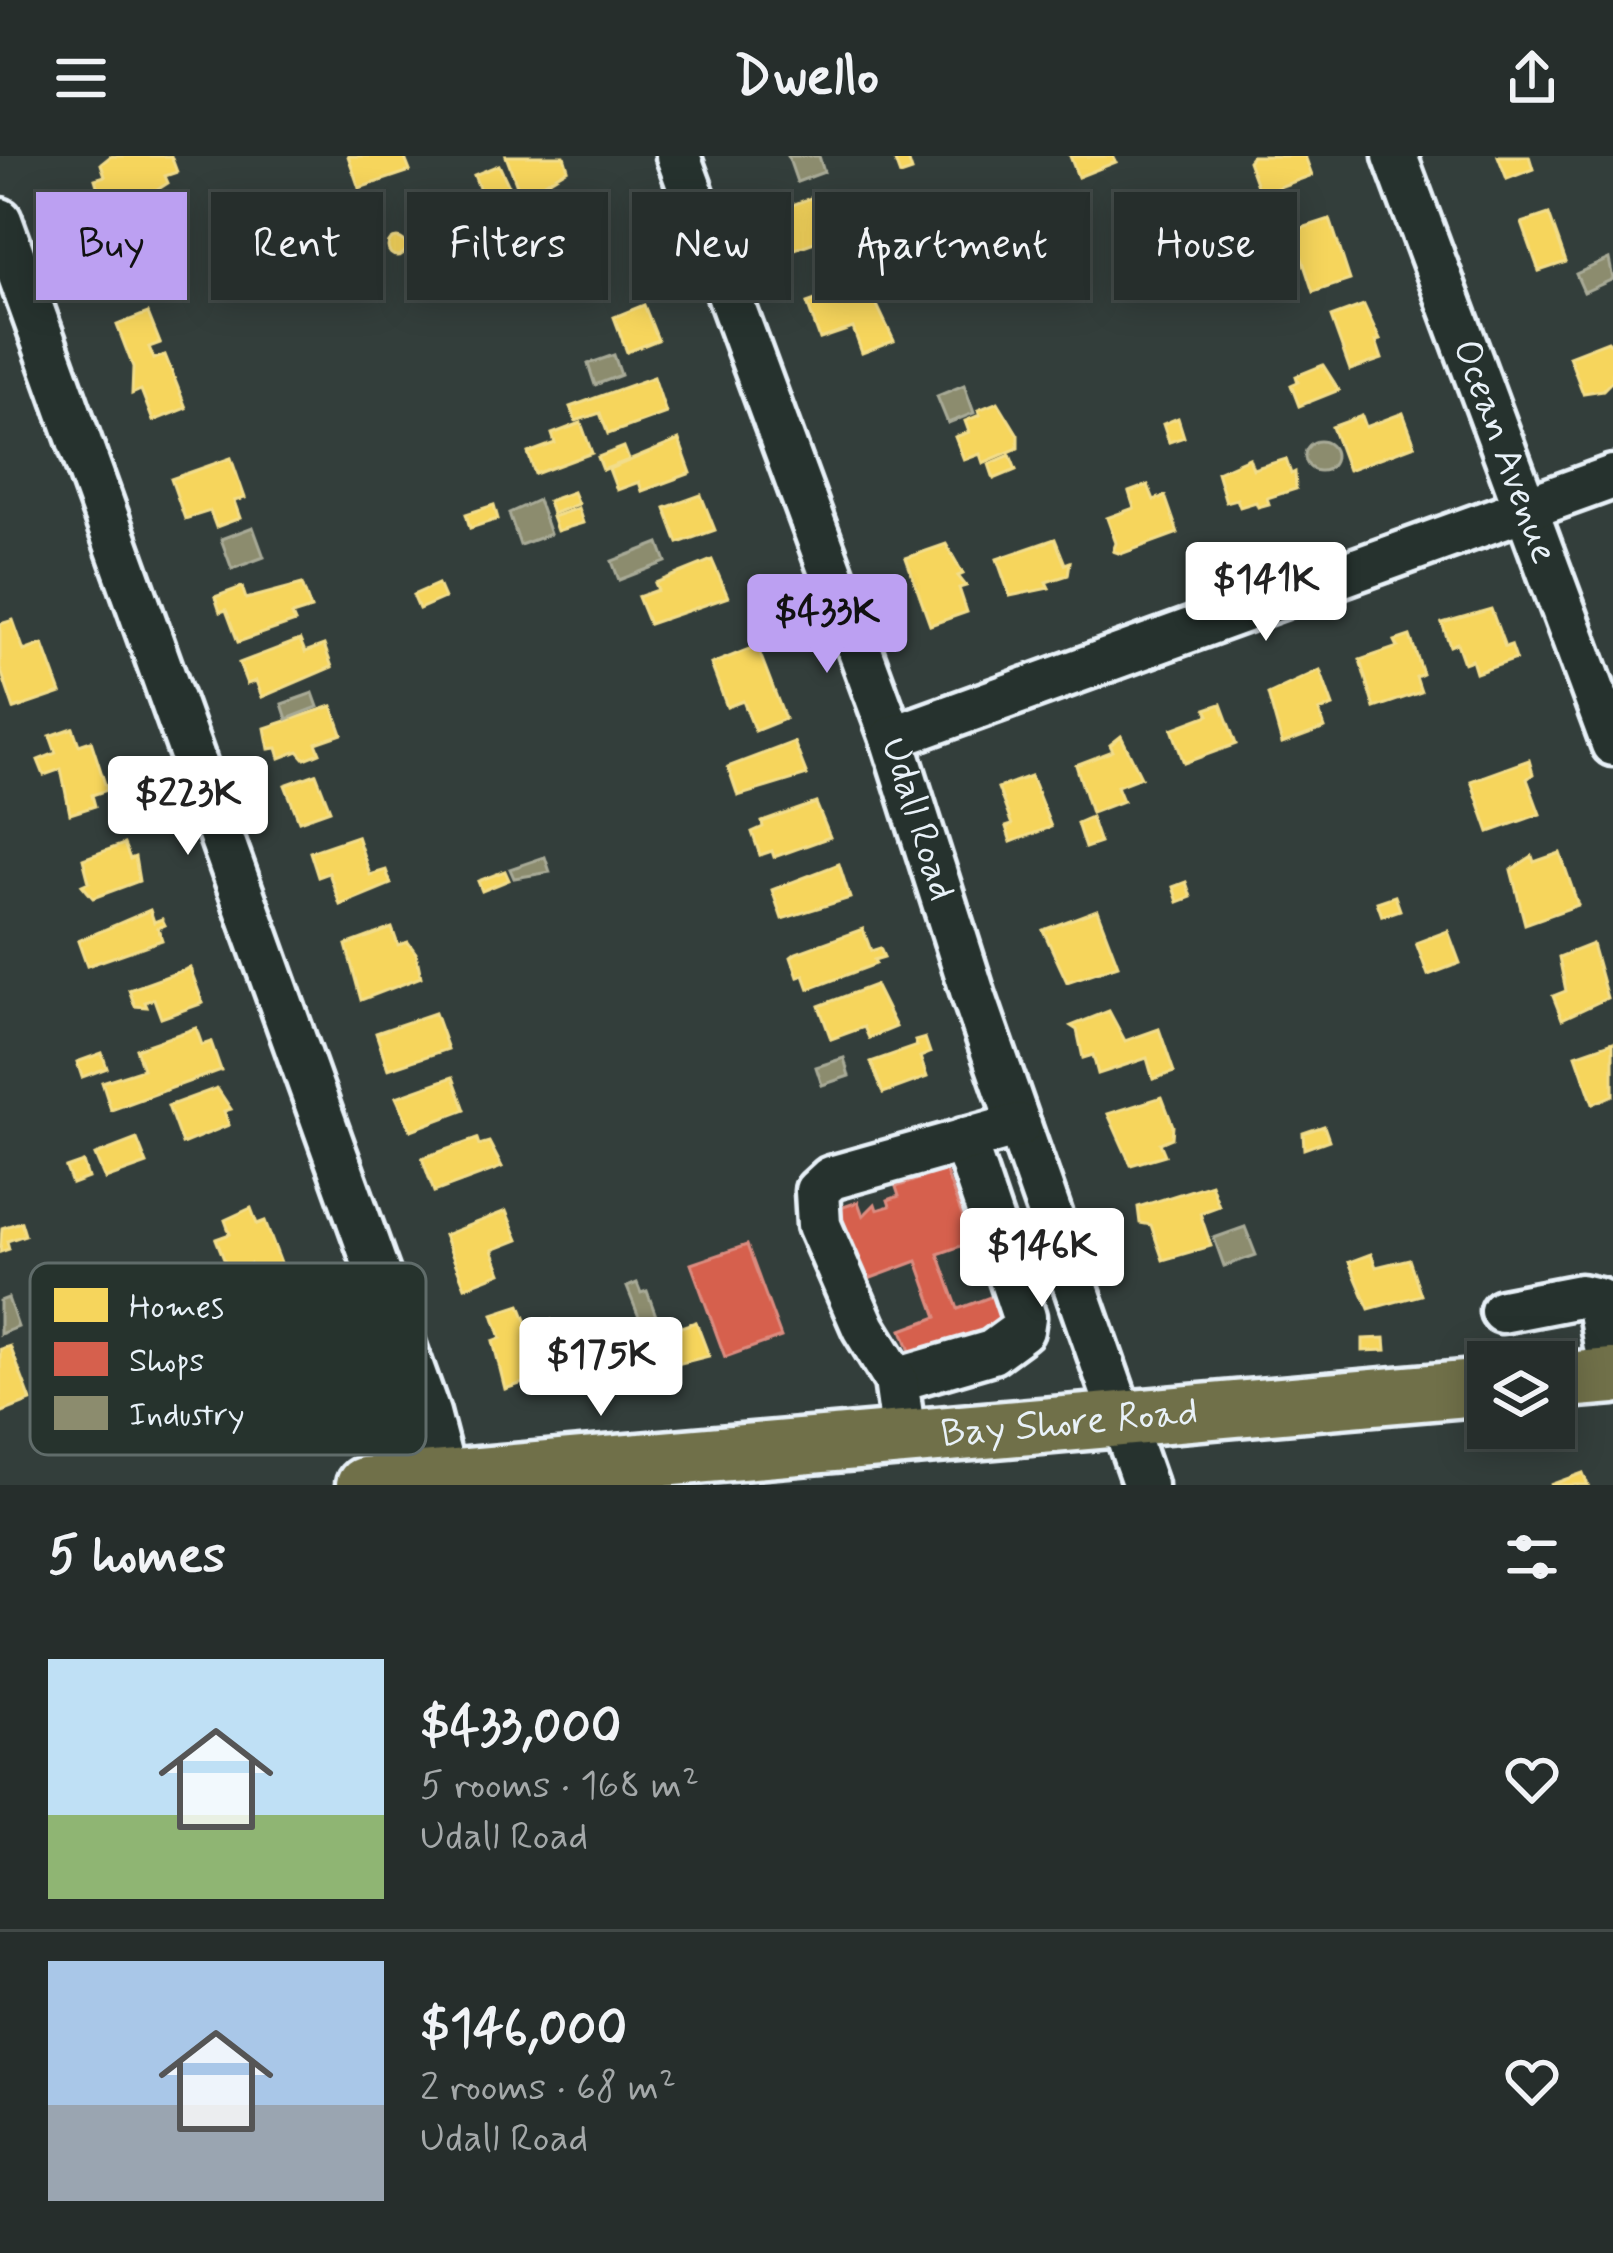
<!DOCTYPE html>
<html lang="en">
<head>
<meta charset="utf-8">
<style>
  body { margin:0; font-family:Mynerve,sans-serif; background:#2e3634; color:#f1f3f6; height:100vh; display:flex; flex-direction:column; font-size:45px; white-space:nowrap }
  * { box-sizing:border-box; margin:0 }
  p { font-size:39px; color:#a4a8a9 }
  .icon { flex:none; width:66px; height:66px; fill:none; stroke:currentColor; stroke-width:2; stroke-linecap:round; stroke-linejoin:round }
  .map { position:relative; height:1329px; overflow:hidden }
  .side { display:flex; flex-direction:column; background:#262e2c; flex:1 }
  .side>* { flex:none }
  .banner { position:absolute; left:36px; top:36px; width:1542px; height:108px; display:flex; gap:24px }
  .buttons { position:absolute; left:1467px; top:1185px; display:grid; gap:24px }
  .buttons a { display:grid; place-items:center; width:108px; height:108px; border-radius:0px; background:#262e2c; box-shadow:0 6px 30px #0003,0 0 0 3px #424a48; font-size:60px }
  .price { position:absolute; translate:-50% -102px; padding:0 27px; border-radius:12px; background:#fff; color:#222; font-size:39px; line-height:78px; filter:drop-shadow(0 3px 6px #0008) }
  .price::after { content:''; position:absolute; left:50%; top:72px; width:36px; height:27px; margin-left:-18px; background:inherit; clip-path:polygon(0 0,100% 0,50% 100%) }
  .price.on { background:#bca0f2; color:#111 }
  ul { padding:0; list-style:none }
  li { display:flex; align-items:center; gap:36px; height:300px; padding:0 48px }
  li+li { border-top:3px solid #424a48 }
  li span { display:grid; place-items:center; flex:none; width:336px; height:240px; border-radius:0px; color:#555 }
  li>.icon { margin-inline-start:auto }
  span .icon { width:144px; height:144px; fill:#fffc; stroke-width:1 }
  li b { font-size:51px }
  h2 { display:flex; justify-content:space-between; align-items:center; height:144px; padding:0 48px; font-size:51px }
  .pill { padding:0 42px; border-radius:0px; background:#262e2c; box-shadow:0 6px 30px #0003,0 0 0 3px #424a48; font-size:42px; line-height:108px }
  .pill.on { background:#bca0f2; color:#111 }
  header { display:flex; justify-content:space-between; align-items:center; height:156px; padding:0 48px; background:#262e2c; font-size:54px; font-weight:700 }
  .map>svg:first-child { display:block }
  .homes { fill:#f6d55c; stroke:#f2dd8b; stroke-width:3 }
  .shops { fill:#d6604d; stroke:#db8c80; stroke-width:3 }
  .industry { fill:#8c8c6e; stroke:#a8aa97; stroke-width:3 }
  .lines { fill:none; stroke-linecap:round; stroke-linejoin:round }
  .minor-casing { stroke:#e8f1f8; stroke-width:51 }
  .major-casing { stroke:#e8f1f8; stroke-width:63 }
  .minor { stroke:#26332d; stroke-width:42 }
  .major { stroke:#70704a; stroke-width:54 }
  .labels { text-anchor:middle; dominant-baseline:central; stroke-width:12; stroke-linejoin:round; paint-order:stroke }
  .street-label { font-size:39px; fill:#e8f1f8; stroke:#26332d }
  .key { fill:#26332d; stroke:#606c6a; stroke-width:3 }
  .key-label { font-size:33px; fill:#e8f1f8 }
</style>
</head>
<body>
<header><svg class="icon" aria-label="menu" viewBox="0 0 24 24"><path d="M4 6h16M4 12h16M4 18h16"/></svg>Dwello<svg class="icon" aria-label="share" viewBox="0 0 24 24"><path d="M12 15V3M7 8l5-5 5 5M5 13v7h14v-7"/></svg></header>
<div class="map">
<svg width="1613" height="1329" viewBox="0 0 1613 1329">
  <rect width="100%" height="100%" fill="#333e3b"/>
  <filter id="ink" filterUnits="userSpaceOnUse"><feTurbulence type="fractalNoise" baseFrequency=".00833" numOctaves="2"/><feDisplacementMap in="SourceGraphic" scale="24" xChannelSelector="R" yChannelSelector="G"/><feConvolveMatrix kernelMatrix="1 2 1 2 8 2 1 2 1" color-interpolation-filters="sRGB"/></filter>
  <g filter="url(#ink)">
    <g class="homes">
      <polygon points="111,0 171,0 177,16 165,20 168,27 154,36 114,49 110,39 101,42 95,23 105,20 101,8"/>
      <polygon points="348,0 404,0 410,15 359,32"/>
      <polygon points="506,0 564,0 568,13 543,28 518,32"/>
      <polygon points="893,0 907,0 912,15 900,19"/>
      <polygon points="1070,0 1113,0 1116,6 1078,21"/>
      <polygon points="1252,0 1305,0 1312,19 1260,38 1248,5"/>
      <polygon points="1498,0 1529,0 1533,13 1507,23"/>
      <polygon points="499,9 518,50 490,60 474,19"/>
      <polygon points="821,38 829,57 815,62 823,83 789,95 774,56"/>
      <polygon points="1549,58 1566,106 1539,115 1522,67"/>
      <polygon points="1330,63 1350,124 1313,136 1293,75"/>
      <polygon points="590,69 593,75 587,78 600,121 578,130 572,115 549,124 536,89"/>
      <circle cx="397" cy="91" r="9"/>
      <polygon points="866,126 894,185 862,197 853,172 820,183 807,147"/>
      <polygon points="644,149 658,184 627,196 614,161"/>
      <polygon points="1364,149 1380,184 1376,185 1382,203 1350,214 1331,161"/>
      <polygon points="148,157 160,187 149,191 154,203 165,199 186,252 153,265 141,234 132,238 133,211 117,169"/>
      <polygon points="1608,185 1613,190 1613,224 1603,234 1583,237 1569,200"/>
      <polygon points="1323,209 1339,234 1299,250 1291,229 1298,226 1296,220"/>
      <polygon points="654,221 666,257 608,278 600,257 576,265 570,251"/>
      <polygon points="998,246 1018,279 1018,292 983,307 980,298 964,304 955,281 969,276 965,265 980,259 978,254"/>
      <polygon points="1403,257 1415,289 1348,314 1332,271 1362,260 1366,271"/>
      <polygon points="1178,262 1184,281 1169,286 1163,268"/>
      <polygon points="581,267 592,297 535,318 528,297 555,287 552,278"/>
      <polygon points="679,284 691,317 642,335 639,326 617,334 609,313"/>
      <polygon points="624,291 629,304 603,314 598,301"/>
      <polygon points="1010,299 1016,314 994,323 989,308"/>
      <polygon points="231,302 245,342 234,345 240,362 216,371 210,355 185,363 171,323"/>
      <polygon points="1249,302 1253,313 1286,303 1291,318 1295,316 1296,333 1267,342 1269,348 1258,351 1256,346 1240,351 1237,343 1226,346 1217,316"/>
      <polygon points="1148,329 1154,344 1165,340 1178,377 1121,398 1113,395 1116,387 1107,362 1134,352 1129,336"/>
      <polygon points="573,336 578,348 552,358 548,345"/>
      <polygon points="701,339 715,374 678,387 665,352"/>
      <polygon points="494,349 498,363 470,372 466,358"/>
      <polygon points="578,352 583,367 557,375 552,361"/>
      <polygon points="1055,383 1065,408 1070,406 1068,419 1046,426 1049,432 1010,440 997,403"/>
      <polygon points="946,388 963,418 958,420 966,430 959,432 967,456 930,469 906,402"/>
      <polygon points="712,404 728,441 649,468 638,441 658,434 655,427"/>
      <polygon points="302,428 311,453 292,459 295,466 238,486 226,454 220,456 215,441 242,431 246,443"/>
      <polygon points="438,428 444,442 419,453 413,439"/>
      <polygon points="1491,453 1505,491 1511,489 1516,503 1476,517 1472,504 1464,507 1457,487 1450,490 1442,467"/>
      <polygon points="13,464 24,495 43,488 61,537 14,553 0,512 0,468"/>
      <polygon points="1410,480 1423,518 1416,521 1421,536 1374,552 1360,504 1398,491 1395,485"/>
      <polygon points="300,484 305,496 324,489 332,511 262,541 256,525 247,528 239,507"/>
      <polygon points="757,490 785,563 755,575 743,545 727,551 711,508"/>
      <polygon points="1320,514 1333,550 1319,555 1325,572 1282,588 1268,538"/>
      <polygon points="1221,548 1236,588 1184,607 1172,573 1209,559 1206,553"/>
      <polygon points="332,550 342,578 316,587 320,597 305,603 298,595 280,602 277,592 269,593 265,572"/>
      <polygon points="73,572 79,589 91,585 107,634 92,639 95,650 70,658 61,613 44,619 38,604 56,597 50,580"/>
      <polygon points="1121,580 1141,621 1117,630 1123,645 1091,657 1076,609 1113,595 1110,589"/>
      <polygon points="794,586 807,619 738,640 728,611"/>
      <polygon points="1529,604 1533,618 1527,623 1540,658 1489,676 1471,625"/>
      <polygon points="316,618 330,654 299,665 285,629"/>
      <polygon points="1031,620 1051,671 1011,686 1006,671 1012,669 998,632"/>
      <polygon points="816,647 830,681 774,701 772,695 760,699 752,676 763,671 762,666"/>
      <polygon points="1091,661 1100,687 1085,692 1077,667"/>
      <polygon points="357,680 370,719 386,714 391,728 340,749 329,717 318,721 310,696"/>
      <polygon points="124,688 130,703 135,701 139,725 93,742 82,729 89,726 83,703"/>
      <polygon points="1560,697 1578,749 1525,768 1511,714 1532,700 1534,706"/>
      <polygon points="839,708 850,742 782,763 772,734"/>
      <polygon points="505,715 509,724 482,735 478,725"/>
      <polygon points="1186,726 1191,741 1178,746 1173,731"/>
      <polygon points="1395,740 1400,754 1382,760 1377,746"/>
      <polygon points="150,754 154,766 162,763 165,769 158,772 162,784 87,810 78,785"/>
      <polygon points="1097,754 1118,809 1067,826 1043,774"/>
      <polygon points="392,772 398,789 408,786 416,797 421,821 361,844 346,789"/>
      <polygon points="863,773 871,795 880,792 884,801 874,804 876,808 809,833 804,819 798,821 791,801 796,797"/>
      <polygon points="1448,775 1460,807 1428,819 1416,787"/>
      <polygon points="1592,788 1607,842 1562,863 1553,840 1566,835 1559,801"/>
      <polygon points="190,812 203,847 161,862 154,843 145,846 147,851 135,850 129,834"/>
      <polygon points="875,829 896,871 869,882 864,871 831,883 819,850"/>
      <polygon points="1109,855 1125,885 1159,873 1174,916 1153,923 1147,902 1098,918 1093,899 1083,902 1077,874 1071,870"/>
      <polygon points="435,857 448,893 388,913 376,877"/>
      <polygon points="196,872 202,889 211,886 221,914 111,954 102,926 143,913 136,893"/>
      <polygon points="925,882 930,897 920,901 927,921 883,937 871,906 917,890 915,885"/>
      <polygon points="1613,886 1613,939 1593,948 1576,899"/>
      <polygon points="102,897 107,912 82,921 77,906"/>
      <polygon points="453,921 465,954 411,974 396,941"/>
      <polygon points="217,932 231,953 224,955 229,969 182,988 168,950"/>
      <polygon points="1162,941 1173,970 1172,982 1160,987 1165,999 1131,1009 1108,958"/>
      <polygon points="1324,970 1329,984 1304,993 1303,977"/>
      <polygon points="137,983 147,1008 105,1023 95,999"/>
      <polygon points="477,983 479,989 489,986 502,1011 434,1036 422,1002"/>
      <polygon points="83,1006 88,1022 72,1028 66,1012"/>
      <polygon points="1211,1028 1219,1050 1200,1057 1211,1090 1163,1104 1151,1069 1140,1067 1138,1051"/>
      <polygon points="251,1052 257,1068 265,1065 282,1110 254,1120 250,1108 229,1116 216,1083 230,1078 225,1064"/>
      <polygon points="506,1055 518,1084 492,1094 501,1117 465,1131 444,1079"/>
      <polygon points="21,1066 25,1079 7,1085 9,1093 0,1096 2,1072"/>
      <polygon points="1371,1098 1376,1111 1409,1103 1421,1139 1369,1153 1349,1106"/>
      <polygon points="520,1149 529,1172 551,1164 564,1200 531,1211 535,1223 505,1233 493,1185 501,1182 493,1158"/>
      <polygon points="675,1163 678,1172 696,1166 709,1200 669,1210 655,1170"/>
      <polygon points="1385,1182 1386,1194 1363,1195 1363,1183"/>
      <polygon points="10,1190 31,1245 0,1257 0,1193"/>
      <polygon points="1583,1317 1588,1329 1550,1329"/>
    </g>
    <g class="shops">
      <polygon points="945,1014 972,1086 938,1098 958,1153 1001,1137 1015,1175 916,1211 902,1174 937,1161 917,1105 855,1128 829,1056 858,1046 863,1060 875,1048 877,1054 890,1050 888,1044 899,1040 896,1031"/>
      <polygon points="747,1089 781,1181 725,1201 691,1108"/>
    </g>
    <g class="industry">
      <polygon points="788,0 819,0 824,16 797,26"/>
      <polygon points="1609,103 1613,123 1584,136 1576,118"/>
      <polygon points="614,199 621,219 595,229 588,208"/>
      <polygon points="964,229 974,257 948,267 937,240"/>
      <circle cx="1320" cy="300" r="15"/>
      <polygon points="538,344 550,378 520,389 509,357"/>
      <polygon points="253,371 264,401 232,413 221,383"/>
      <polygon points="659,387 666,406 619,424 612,405"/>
      <polygon points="313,537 318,551 287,563 282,548"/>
      <polygon points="545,701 550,716 514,722 510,713"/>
      <polygon points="844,902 849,920 822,929 816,911"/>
      <polygon points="1245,1071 1256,1099 1224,1110 1214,1082"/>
      <polygon points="637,1127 641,1137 647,1135 656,1160 641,1166 627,1131"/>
      <polygon points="8,1142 18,1171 0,1178 0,1145"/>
    </g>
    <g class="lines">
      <g class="minor-casing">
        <g id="minor">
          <path id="s1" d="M678,0L892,582L974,841L1145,1329"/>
          <path id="s2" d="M1395,0L1613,588"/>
          <polyline points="0,64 428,1257 445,1322"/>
          <polyline points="892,582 1613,321"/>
          <polyline points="1502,1155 1580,1140 1598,1144 1611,1220"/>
          <polyline points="896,1224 992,1196 1022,1174 1024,1161 964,984"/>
          <polyline points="904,1281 896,1224 864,1172 819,1069 817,1035 831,1022 1019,969"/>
        </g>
      </g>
      <g class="major-casing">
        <g id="major">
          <polyline points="1554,1225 1613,1220"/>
          <path id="s3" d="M364,1329L1488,1231"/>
        </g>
      </g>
      <use href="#minor" class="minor"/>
      <use href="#major" class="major"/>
    </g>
  </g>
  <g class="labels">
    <g class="street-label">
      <text stroke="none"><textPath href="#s2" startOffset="315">Ocean Avenue</textPath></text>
      <text stroke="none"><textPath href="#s1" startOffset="705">Udall Road</textPath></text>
      <text stroke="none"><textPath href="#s3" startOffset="708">Bay Shore Road</textPath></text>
    </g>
  </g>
  <rect x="30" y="1107" width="396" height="192" rx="18" class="key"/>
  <rect x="54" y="1132" width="54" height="34" fill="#f6d55c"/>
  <rect x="54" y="1186" width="54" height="34" fill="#d6604d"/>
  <rect x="54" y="1240" width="54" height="34" fill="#8c8c6e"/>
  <g class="key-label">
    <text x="129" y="1161">Homes</text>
    <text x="129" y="1215">Shops</text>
    <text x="129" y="1269">Industry</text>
  </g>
</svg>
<div class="buttons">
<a><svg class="icon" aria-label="layers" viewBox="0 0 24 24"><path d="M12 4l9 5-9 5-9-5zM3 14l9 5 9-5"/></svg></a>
</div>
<b class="price" style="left:1266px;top:488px">$141K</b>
<b class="price on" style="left:827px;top:520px">$433K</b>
<b class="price" style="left:188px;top:702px">$223K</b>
<b class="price" style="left:1042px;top:1154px">$146K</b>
<b class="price" style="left:601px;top:1263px">$175K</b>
<div class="banner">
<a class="pill on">Buy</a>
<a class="pill">Rent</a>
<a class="pill">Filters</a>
<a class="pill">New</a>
<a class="pill">Apartment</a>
<a class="pill">House</a>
</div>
</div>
<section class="side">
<h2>5 homes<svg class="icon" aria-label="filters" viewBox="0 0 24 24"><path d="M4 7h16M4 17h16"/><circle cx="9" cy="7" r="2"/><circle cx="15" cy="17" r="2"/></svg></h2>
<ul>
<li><span style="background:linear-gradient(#bfe0f5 65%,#8fb573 0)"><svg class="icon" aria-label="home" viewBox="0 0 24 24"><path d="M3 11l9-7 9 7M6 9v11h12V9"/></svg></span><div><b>$433,000</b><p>5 rooms · 168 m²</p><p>Udall Road</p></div><svg class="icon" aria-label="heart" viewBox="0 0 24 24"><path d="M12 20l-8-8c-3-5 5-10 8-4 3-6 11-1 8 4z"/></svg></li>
<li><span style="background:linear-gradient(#a9c7e8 60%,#9aa5b1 0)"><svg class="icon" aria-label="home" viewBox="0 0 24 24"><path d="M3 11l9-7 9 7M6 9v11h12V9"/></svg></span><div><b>$146,000</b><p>2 rooms · 68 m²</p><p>Udall Road</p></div><svg class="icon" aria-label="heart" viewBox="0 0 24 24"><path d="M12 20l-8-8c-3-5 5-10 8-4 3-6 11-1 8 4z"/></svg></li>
</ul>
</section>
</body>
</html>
